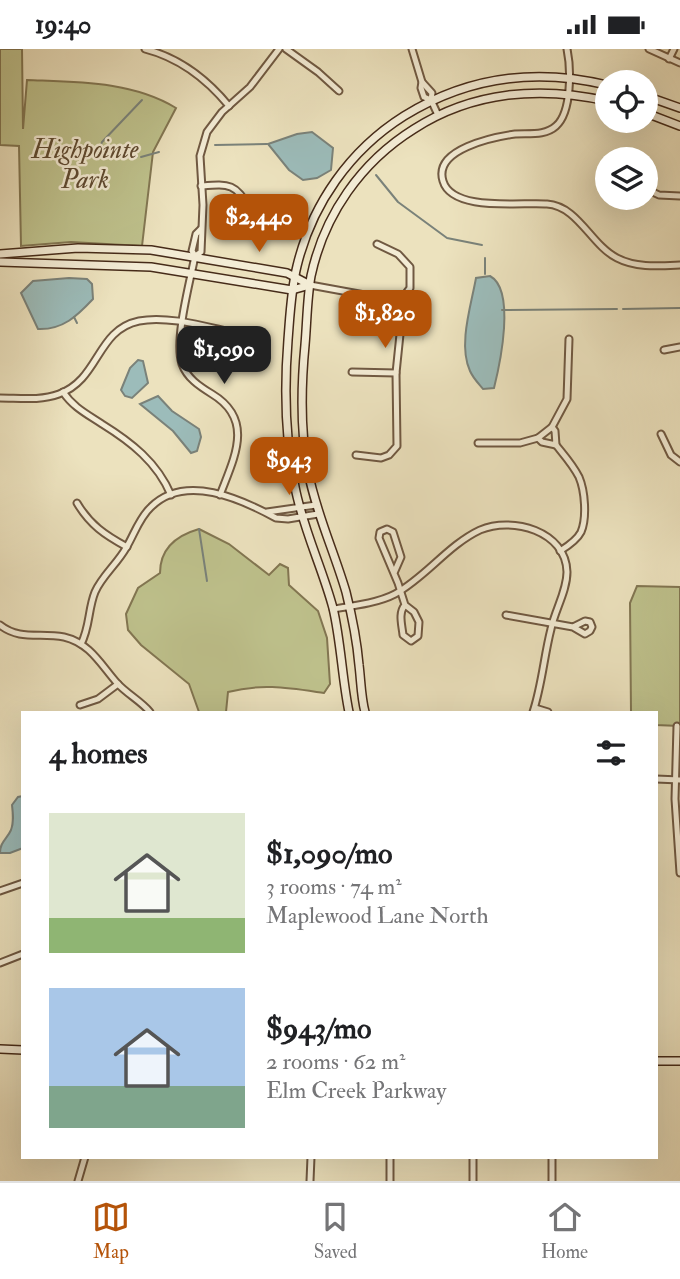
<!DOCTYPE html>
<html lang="en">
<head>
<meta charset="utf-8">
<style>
  body { margin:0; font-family:"IM FELL Double Pica",serif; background:#f2f2f2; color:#202124; height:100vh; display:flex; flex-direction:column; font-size:26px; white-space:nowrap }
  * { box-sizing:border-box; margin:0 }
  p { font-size:23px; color:#757577 }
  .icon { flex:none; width:38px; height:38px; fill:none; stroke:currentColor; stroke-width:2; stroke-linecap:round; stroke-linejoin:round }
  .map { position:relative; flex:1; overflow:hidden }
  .sheet { position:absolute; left:21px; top:662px; width:637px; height:448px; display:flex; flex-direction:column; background:#fff; border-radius:0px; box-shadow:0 7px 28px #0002 }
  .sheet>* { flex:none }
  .controls { position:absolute; left:595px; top:21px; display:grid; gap:14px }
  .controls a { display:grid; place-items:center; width:63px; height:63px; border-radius:50%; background:#fff; box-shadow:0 7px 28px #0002; font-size:35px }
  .price { position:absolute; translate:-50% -60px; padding:0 16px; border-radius:14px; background:#b45309; color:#fff; font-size:23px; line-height:46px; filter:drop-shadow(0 2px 4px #0008) }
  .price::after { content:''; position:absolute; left:50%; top:42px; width:21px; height:16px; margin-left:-10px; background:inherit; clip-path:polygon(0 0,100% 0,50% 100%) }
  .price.current { background:#222; color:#fff }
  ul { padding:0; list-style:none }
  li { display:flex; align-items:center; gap:21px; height:175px; padding:0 28px }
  li span { display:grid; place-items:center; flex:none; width:196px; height:140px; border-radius:0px; color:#555 }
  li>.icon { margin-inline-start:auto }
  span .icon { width:84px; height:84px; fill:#fffc; stroke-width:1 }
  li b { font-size:30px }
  h2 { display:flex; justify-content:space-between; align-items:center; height:84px; padding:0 28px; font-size:30px }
  .status { display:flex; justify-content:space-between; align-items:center; height:49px; padding:0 35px; background:#fff; direction:ltr }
  .status svg { height:19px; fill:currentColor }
  .menu { display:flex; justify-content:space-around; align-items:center; height:98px; border-top:2px solid #e0e0e0; background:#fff; font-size:19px; color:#757577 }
  .menu a { display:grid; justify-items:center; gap:4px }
  .menu .current { color:#b45309 }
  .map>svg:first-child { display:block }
  .green { fill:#bec18c; stroke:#827652; stroke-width:2 }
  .water { fill:#9cbcba; stroke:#7a827a; stroke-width:2 }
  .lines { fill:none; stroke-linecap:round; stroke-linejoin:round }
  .stream { stroke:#7a827a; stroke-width:2 }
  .street-casing { stroke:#705942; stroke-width:9 }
  .secondary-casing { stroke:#462b19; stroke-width:10 }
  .street { stroke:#f3ecd5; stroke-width:5 }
  .secondary { stroke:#f3ecd5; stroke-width:7 }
  .labels { text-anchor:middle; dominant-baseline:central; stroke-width:5; stroke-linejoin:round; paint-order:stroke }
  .park-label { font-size:26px; font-style:italic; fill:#5e4930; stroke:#f3ecd5 }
</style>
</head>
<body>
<div class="status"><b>19:40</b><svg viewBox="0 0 49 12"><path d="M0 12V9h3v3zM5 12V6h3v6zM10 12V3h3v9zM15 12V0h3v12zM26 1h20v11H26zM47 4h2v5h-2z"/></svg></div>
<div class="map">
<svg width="680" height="1132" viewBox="0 0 680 1132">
  <rect width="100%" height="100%" fill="#ece2be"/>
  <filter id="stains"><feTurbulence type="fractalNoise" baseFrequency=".00286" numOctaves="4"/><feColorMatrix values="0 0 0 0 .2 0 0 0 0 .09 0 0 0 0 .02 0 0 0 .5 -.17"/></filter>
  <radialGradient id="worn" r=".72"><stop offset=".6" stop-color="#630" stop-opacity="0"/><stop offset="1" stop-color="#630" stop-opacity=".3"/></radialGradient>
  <g class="green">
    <path d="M0,0H22L23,80L27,31C76,33 132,32 176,59L153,103L142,197L71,193L21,197L19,97L0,96Z"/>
    <path d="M199,480L229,495L269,526L280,515L288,519L289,536L318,562L327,589L330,635L324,644C289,639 262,634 228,643L226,663H199L189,635L141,596L128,581L126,565L138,539L160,524C160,499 178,486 199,480Z"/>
    <polygon points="637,537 680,538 680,677 656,676 656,663 631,663 630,554"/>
  </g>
  <g class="water">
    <polygon points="312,83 333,99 331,121 317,129 303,131 289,121 268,95 297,85"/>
    <path d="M490,227C516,241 500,315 494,339L483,340C479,335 473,329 470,322C458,296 471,257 476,229Z"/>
    <path d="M69,229L87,230L92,235L93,250C77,267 63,281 38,280L21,244L33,232Z"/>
    <polygon points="138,311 143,312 148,334 132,349 125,347 121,341 130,319"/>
    <polygon points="158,347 172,362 199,380 201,388 197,402 191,404 173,382 140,355"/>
    <path d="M23,747V799L10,804H0C0,793 7,790 11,781C14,773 13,765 12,756L18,748Z"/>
  </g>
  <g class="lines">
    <g class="stream">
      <polyline points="215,96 267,95"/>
      <polyline points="137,108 97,106 102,93 142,51"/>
      <polyline points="141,108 159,103"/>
      <polyline points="376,126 398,153 447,189 482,196"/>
      <polyline points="485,209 485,225"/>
      <polyline points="623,260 680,259"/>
      <polyline points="502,261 617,260"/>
      <polyline points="74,268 77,274"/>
      <polyline points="199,480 207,532"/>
    </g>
    <g class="street-casing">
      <g id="street">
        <path d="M145,0C180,9 206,29 229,57"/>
        <polyline points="286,0 318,23 339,42"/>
        <polyline points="412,0 422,33 421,39 424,48 431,51"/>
        <path d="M567,0C571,19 572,63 556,77C545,87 529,84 515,85C494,88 433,100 443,132C452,163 521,153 547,155C578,157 591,196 617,209C636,219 659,217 680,216"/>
        <polyline points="649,0 680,14"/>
        <polyline points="669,10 674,0"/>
        <polyline points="422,33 432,44 431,51 438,66"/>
        <path d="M201,137C229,135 236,134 250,160"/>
        <polyline points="646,140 659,146 680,147"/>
        <path d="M201,180L196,185L192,202L195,207C190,233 174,291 182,315C187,329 199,337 212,345C255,371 234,409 220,446"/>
        <polyline points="377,195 398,205 410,218 410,239 398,255"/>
        <polyline points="195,207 201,203 203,156 200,107 207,83 222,63 250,38 279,0"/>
        <polyline points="310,236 392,251 398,255 402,266 396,324 397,397 389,406 381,409 356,406"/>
        <polyline points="664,301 680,298"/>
        <polyline points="352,323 396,324"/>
        <path d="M63,343C73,358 87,365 102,375C131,393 157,413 171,446"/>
        <path d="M0,349C19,349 40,352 59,345C100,330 96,281 139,272C167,266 207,278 235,284"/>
        <polyline points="552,378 567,350 569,290"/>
        <polygon points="552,378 555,382 556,396 542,393 538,389"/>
        <polyline points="661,385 671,406 680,413"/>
        <polyline points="478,394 520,394 538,389"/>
        <path d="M556,396C564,406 573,416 579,428C585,442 587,469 581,483C577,491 568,497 560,502"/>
        <path d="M77,454C90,476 105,486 127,498"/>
        <polyline points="267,463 316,456"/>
        <path d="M394,524L401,508L393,483L387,480L380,483L379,489L398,534L405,556L414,563L419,573L418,587L411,592L403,586C402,576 398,564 405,556"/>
        <path d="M333,560C352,557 378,554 395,545C426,528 448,496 480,481C512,467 566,482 567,523C567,542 555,561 551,580C544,607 542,636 533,663"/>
        <polyline points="506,566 573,578 585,572 590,573 592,578 590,582 585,585 573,578"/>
        <path d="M0,576C20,592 41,583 64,588C90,594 101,616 117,634C127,645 141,652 150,663"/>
        <path d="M81,595C90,578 88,560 95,543C102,527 117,515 126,499C134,486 139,469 151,458C185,424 241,450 276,469L288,470L318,465"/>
        <polyline points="80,656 98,650 118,635"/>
        <polyline points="535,659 548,663"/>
        <polyline points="677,677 675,750 680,824"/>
        <polyline points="656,730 680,731"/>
        <polyline points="0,842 23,834"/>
        <polyline points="0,914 23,905"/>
        <polyline points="78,1132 85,1108"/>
        <polyline points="310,1132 311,1108"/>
        <polyline points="390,1132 390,1108"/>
        <polyline points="473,1132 473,1108"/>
        <polyline points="552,1132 552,1108"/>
      </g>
    </g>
    <g class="secondary-casing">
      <g id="secondary">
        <polyline points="646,47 680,59"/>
        <polyline points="646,64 680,77"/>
        <polyline points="0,205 78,199 151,201 287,224 310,236"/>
        <polyline points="0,213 151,218 292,241 310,236"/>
        <path d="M349,663C342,629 341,593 333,559C322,518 303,480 295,438C285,389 284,341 288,291C290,266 291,241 297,217C312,155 350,101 404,67C467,28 536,19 607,36"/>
        <path d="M365,663C361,648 361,632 359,616C357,592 352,567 346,543C334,502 316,464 308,422C300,381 301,338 305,296C307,273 307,250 311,227C324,166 361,113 414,80C473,42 541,37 607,52"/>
        <polyline points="0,1000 23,1001"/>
        <polyline points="656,1012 680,1012"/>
      </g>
    </g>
    <use href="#street" class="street"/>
    <use href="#secondary" class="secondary"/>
  </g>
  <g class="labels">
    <g class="park-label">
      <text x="85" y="101">Highpointe<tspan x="85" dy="30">Park</tspan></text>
    </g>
  </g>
  <rect width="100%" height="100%" filter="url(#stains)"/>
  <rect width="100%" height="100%" fill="url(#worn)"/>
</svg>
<div class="controls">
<a><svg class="icon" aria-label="locate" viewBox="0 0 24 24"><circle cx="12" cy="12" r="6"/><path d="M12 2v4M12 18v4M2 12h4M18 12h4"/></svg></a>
<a><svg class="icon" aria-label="layers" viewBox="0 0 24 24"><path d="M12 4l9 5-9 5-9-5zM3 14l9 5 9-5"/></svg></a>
</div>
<b class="price" style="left:259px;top:205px">$2,440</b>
<b class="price" style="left:385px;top:301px">$1,820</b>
<b class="price current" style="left:224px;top:337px">$1,090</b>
<b class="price" style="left:289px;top:448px">$943</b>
<section class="sheet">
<h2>4 homes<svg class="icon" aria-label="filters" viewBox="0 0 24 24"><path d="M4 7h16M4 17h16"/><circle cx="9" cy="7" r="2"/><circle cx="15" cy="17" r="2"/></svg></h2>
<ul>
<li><span style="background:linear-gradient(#dfe7d0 75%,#8fb573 0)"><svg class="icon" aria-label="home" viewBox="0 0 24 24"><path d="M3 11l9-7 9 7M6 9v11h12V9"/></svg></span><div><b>$1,090/mo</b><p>3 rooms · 74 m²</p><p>Maplewood Lane North</p></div></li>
<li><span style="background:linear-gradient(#a9c7e8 70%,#7fa58c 0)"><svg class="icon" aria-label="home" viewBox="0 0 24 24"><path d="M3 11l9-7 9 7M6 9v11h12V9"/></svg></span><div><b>$943/mo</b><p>2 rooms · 62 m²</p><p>Elm Creek Parkway</p></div></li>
</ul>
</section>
</div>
<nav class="menu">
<a class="current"><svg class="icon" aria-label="map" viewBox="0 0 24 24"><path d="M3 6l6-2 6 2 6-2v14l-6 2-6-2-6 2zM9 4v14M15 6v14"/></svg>Map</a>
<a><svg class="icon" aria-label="saved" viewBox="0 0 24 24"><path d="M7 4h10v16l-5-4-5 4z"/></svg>Saved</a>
<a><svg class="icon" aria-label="home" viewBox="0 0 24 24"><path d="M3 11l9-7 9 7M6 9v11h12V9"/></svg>Home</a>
</nav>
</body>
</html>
